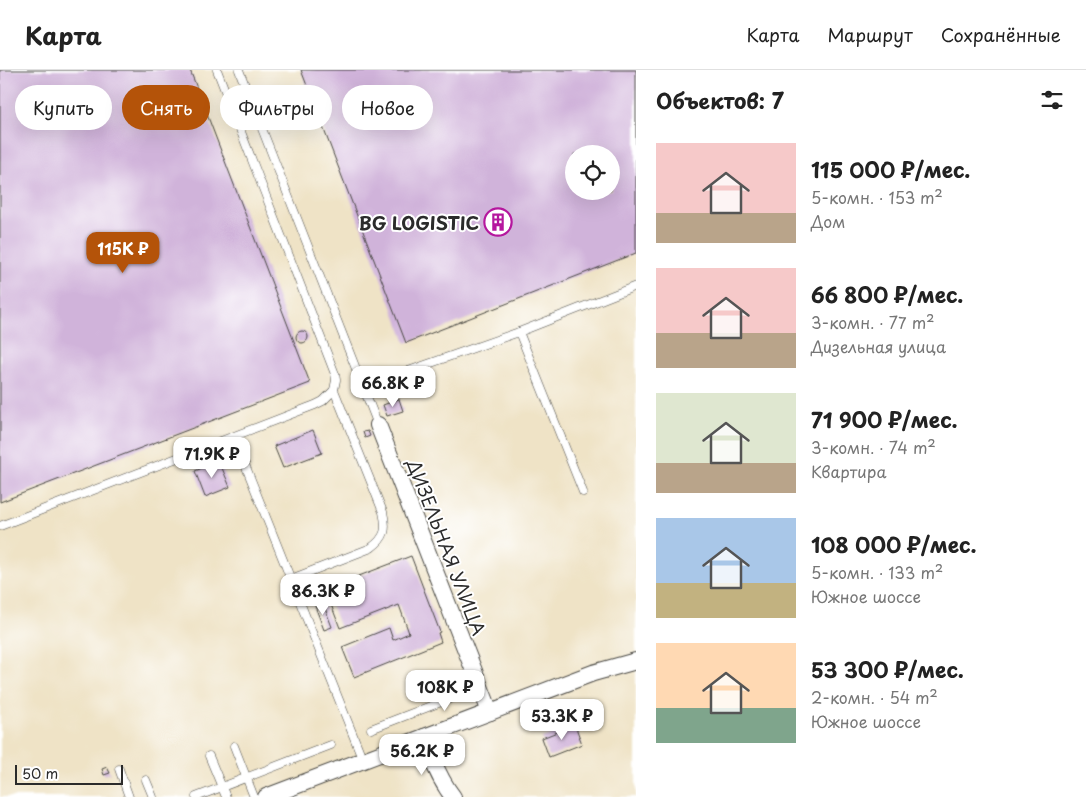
<!DOCTYPE html>
<html lang="ru">
<head>
<meta charset="utf-8">
<style>
  body { margin:0; font-family:"Playpen Sans",sans-serif; background:#f2f2f2; color:#222; height:100vh; display:flex; flex-direction:column; font-size:19px; white-space:nowrap }
  * { box-sizing:border-box; margin:0 }
  p { font-size:16px; color:#767676 }
  .icon { flex:none; width:28px; height:28px; fill:none; stroke:currentColor; stroke-width:2; stroke-linecap:round; stroke-linejoin:round }
  .map { position:relative; flex:1; overflow:hidden }
  .sheet { display:flex; flex-direction:column; background:#fff; width:450px }
  .sheet>* { flex:none }
  .hud { position:absolute; left:15px; top:15px; width:475px; height:45px; display:flex; gap:10px }
  .buttons { position:absolute; left:565px; top:75px; display:grid; gap:10px }
  .buttons a { display:grid; place-items:center; width:55px; height:55px; border-radius:50%; background:#fff; box-shadow:0 5px 20px #0002; font-size:25px }
  .scale { position:absolute; left:15px; bottom:12px; width:108px; box-sizing:border-box; padding-left:5px; border:2px solid #2b2b2b; border-top:0; font-size:14px; line-height:18px; white-space:nowrap; color:#2b2b2b; -webkit-text-stroke:4px #fff; paint-order:stroke }
  .price { position:absolute; translate:-50% -42px; padding:0 11px; border-radius:10px; background:#fff; color:#222; font-size:16px; line-height:32px; filter:drop-shadow(0 1px 2px #0008) }
  .price::after { content:''; position:absolute; left:50%; top:30px; width:15px; height:11px; margin-left:-8px; background:inherit; clip-path:polygon(0 0,100% 0,50% 100%) }
  .price.on { background:#b45309; color:#fff }
  ul { padding:0; list-style:none }
  li { display:flex; align-items:center; gap:15px; height:125px; padding:0 20px }
  li span { display:grid; place-items:center; flex:none; width:140px; height:100px; border-radius:0px; color:#555 }
  li>.icon { margin-inline-start:auto }
  span .icon { width:60px; height:60px; fill:#fffc; stroke-width:1 }
  li b { font-size:21px }
  h2 { display:flex; justify-content:space-between; align-items:center; height:60px; padding:0 20px; font-size:21px }
  .pill { padding:0 18px; border-radius:22px; background:#fff; box-shadow:0 5px 20px #0002; font-size:18px; line-height:45px }
  .pill.on { background:#b45309; color:#fff }
  header { display:flex; align-items:center; gap:30px; box-sizing:border-box; height:70px; padding:0 25px; background:#fff; border-bottom:1px solid #e0e0e0 }
  header strong { font-size:24px }
  nav { display:flex; gap:28px; margin-inline-start:auto; font-size:18px }
  main { display:flex; flex:1; min-height:0 }
  .map>svg:first-child { display:block }
  .building { fill:#d0b3da; fill-rule:evenodd }
  .lines { fill:none; stroke-linecap:round; stroke-linejoin:round }
  .service-casing { stroke:#484742; stroke-width:9 }
  .minor-casing { stroke:#484742; stroke-width:18 }
  .service { stroke:#fff; stroke-width:8 }
  .minor { stroke:#fff; stroke-width:16 }
  .labels { text-anchor:middle; dominant-baseline:central; stroke-width:4; stroke-linejoin:round; paint-order:stroke }
  .poi-label { font-size:18px; font-weight:bold; fill:#2b2b2b; stroke:#fff; text-anchor:end }
  .street-label { font-size:18px; fill:#2b2b2b; stroke:#fff }
</style>
</head>
<body>
<header>
<strong>Карта</strong>
<nav><a>Карта</a><a>Маршрут</a><a>Сохранённые</a></nav>
</header>
<main>
<div class="map">
<svg width="636" height="727" viewBox="0 0 636 727">
  <rect width="100%" height="100%" fill="#fff"/>
  <filter id="ink" filterUnits="userSpaceOnUse"><feTurbulence type="fractalNoise" baseFrequency=".02" numOctaves="2"/><feDisplacementMap in="SourceGraphic" scale="10" xChannelSelector="R" yChannelSelector="G"/><feConvolveMatrix kernelMatrix="1 2 1 2 8 2 1 2 1" color-interpolation-filters="sRGB"/></filter>
  <filter id="wash" filterUnits="userSpaceOnUse"><feTurbulence type="fractalNoise" baseFrequency=".0096" numOctaves="4" result="noise"/><feDisplacementMap in="SourceGraphic" scale="20" xChannelSelector="R" yChannelSelector="G"/><feGaussianBlur stdDeviation="1.12" result="paint"/><feColorMatrix in="noise" values="0 0 0 0 0 0 0 0 0 0 0 0 0 0 0 0 0 1.4 0 .05"/><feComposite in="paint" operator="in"/></filter>
  <g filter="url(#wash)">
    <rect width="100%" height="100%" fill="#efe3c6"/>
    <g id="blocks">
      <g class="building">
        <polygon points="0,0 190,0 310,313 0,432"/>
        <path d="M301,0H636V183L406,273ZM574,84H611V121H574Z"/>
        <circle cx="302" cy="267" r="6"/>
        <polygon points="399,329 403,341 387,346 383,335"/>
        <polygon points="313,360 322,383 283,398 274,376"/>
        <polygon points="368,361 370,366 365,368 363,362"/>
        <polygon points="219,391 230,417 205,427 195,401"/>
        <polygon points="411,486 440,562 438,563 441,572 354,607 342,577 389,558 393,570 409,563 399,535 340,558 325,519"/>
        <polygon points="322,506 323,512 318,513 316,508"/>
        <polygon points="323,533 332,557 324,560 315,536"/>
        <polygon points="575,655 582,674 549,687 542,668"/>
        <polygon points="107,697 110,703 104,705 102,699"/>
      </g>
    </g>
  </g>
  <g filter="url(#ink)">
    <use href="#blocks" fill-opacity="0" stroke="#484742" stroke-width="1"/>
    <g class="lines">
      <g class="service-casing">
        <g id="service">
          <polyline points="217,0 335,304 336,310 334,320"/>
          <polyline points="239,0 378,355"/>
          <polyline points="519,262 636,216"/>
          <polyline points="363,317 519,262 583,422"/>
          <polyline points="234,367 363,690"/>
          <path d="M0,456L315,335L323,331L334,320L383,442C387,459 386,467 371,478L291,509"/>
          <polyline points="371,659 480,617"/>
          <polyline points="234,676 254,727"/>
          <polyline points="209,686 226,727"/>
          <polyline points="119,699 129,727"/>
          <polyline points="146,710 153,727"/>
          <polyline points="196,727 331,675"/>
        </g>
      </g>
      <g class="minor-casing">
        <g id="minor">
          <polyline points="378,355 490,642"/>
          <path d="M424,667C431,688 439,709 453,727"/>
          <polyline points="266,727 593,603 636,591"/>
        </g>
      </g>
      <use href="#service" class="service"/>
      <use href="#minor" class="minor"/>
    </g>
  </g>
  <defs>
    <g id="building-ring" transform="scale(1.4375)"><circle r="9.5" fill="#fff" stroke="#b5179e" stroke-width="1.5"/><path d="M-4-6H4V6H1V3H-1V6H-4ZM-2.5-4.3h1.7v1.8h-1.7ZM.8-4.3h1.7v1.8H.8ZM-2.5-1h1.7V.8h-1.7ZM.8-1h1.7V.8H.8Z" fill="#b5179e"/></g>
  </defs>
  <g fill-rule="evenodd">
    <use href="#building-ring" x="498" y="152"/>
  </g>
  <g class="labels">
    <g class="poi-label">
      <text x="479" y="152">BG LOGISTIC</text>
    </g>
    <g class="street-label">
      <text transform="translate(447 477) rotate(69)">ДИЗЕЛЬНАЯ УЛИЦА</text>
    </g>
  </g>
</svg>
<div class="buttons">
<a><svg class="icon" aria-label="locate" viewBox="0 0 24 24"><circle cx="12" cy="12" r="6"/><path d="M12 2v4M12 18v4M2 12h4M18 12h4"/></svg></a>
</div>
<div class="scale">50 m</div>
<b class="price on" style="left:123px;top:204px">115K ₽</b>
<b class="price" style="left:393px;top:338px">66.8K ₽</b>
<b class="price" style="left:212px;top:409px">71.9K ₽</b>
<b class="price" style="left:323px;top:546px">86.3K ₽</b>
<b class="price" style="left:445px;top:642px">108K ₽</b>
<b class="price" style="left:562px;top:671px">53.3K ₽</b>
<b class="price" style="left:422px;top:706px">56.2K ₽</b>
<div class="hud">
<a class="pill">Купить</a>
<a class="pill on">Снять</a>
<a class="pill">Фильтры</a>
<a class="pill">Новое</a>
</div>
</div>
<section class="sheet">
<h2>Объектов: 7<svg class="icon" aria-label="filters" viewBox="0 0 24 24"><path d="M4 7h16M4 17h16"/><circle cx="9" cy="7" r="2"/><circle cx="15" cy="17" r="2"/></svg></h2>
<ul>
<li><span style="background:linear-gradient(#f6c9c9 70%,#b9a48a 0)"><svg class="icon" aria-label="home" viewBox="0 0 24 24"><path d="M3 11l9-7 9 7M6 9v11h12V9"/></svg></span><div><b>115 000 ₽/мес.</b><p>5-комн. · 153 m²</p><p>Дом</p></div></li>
<li><span style="background:linear-gradient(#f6c9c9 65%,#b9a48a 0)"><svg class="icon" aria-label="home" viewBox="0 0 24 24"><path d="M3 11l9-7 9 7M6 9v11h12V9"/></svg></span><div><b>66 800 ₽/мес.</b><p>3-комн. · 77 m²</p><p>Дизельная улица</p></div></li>
<li><span style="background:linear-gradient(#dfe7d0 70%,#b9a48a 0)"><svg class="icon" aria-label="home" viewBox="0 0 24 24"><path d="M3 11l9-7 9 7M6 9v11h12V9"/></svg></span><div><b>71 900 ₽/мес.</b><p>3-комн. · 74 m²</p><p>Квартира</p></div></li>
<li><span style="background:linear-gradient(#a9c7e8 65%,#c2b280 0)"><svg class="icon" aria-label="home" viewBox="0 0 24 24"><path d="M3 11l9-7 9 7M6 9v11h12V9"/></svg></span><div><b>108 000 ₽/мес.</b><p>5-комн. · 133 m²</p><p>Южное шоссе</p></div></li>
<li><span style="background:linear-gradient(#ffd9b3 65%,#7fa58c 0)"><svg class="icon" aria-label="home" viewBox="0 0 24 24"><path d="M3 11l9-7 9 7M6 9v11h12V9"/></svg></span><div><b>53 300 ₽/мес.</b><p>2-комн. · 54 m²</p><p>Южное шоссе</p></div></li>
</ul>
</section>
</main>
</body>
</html>
